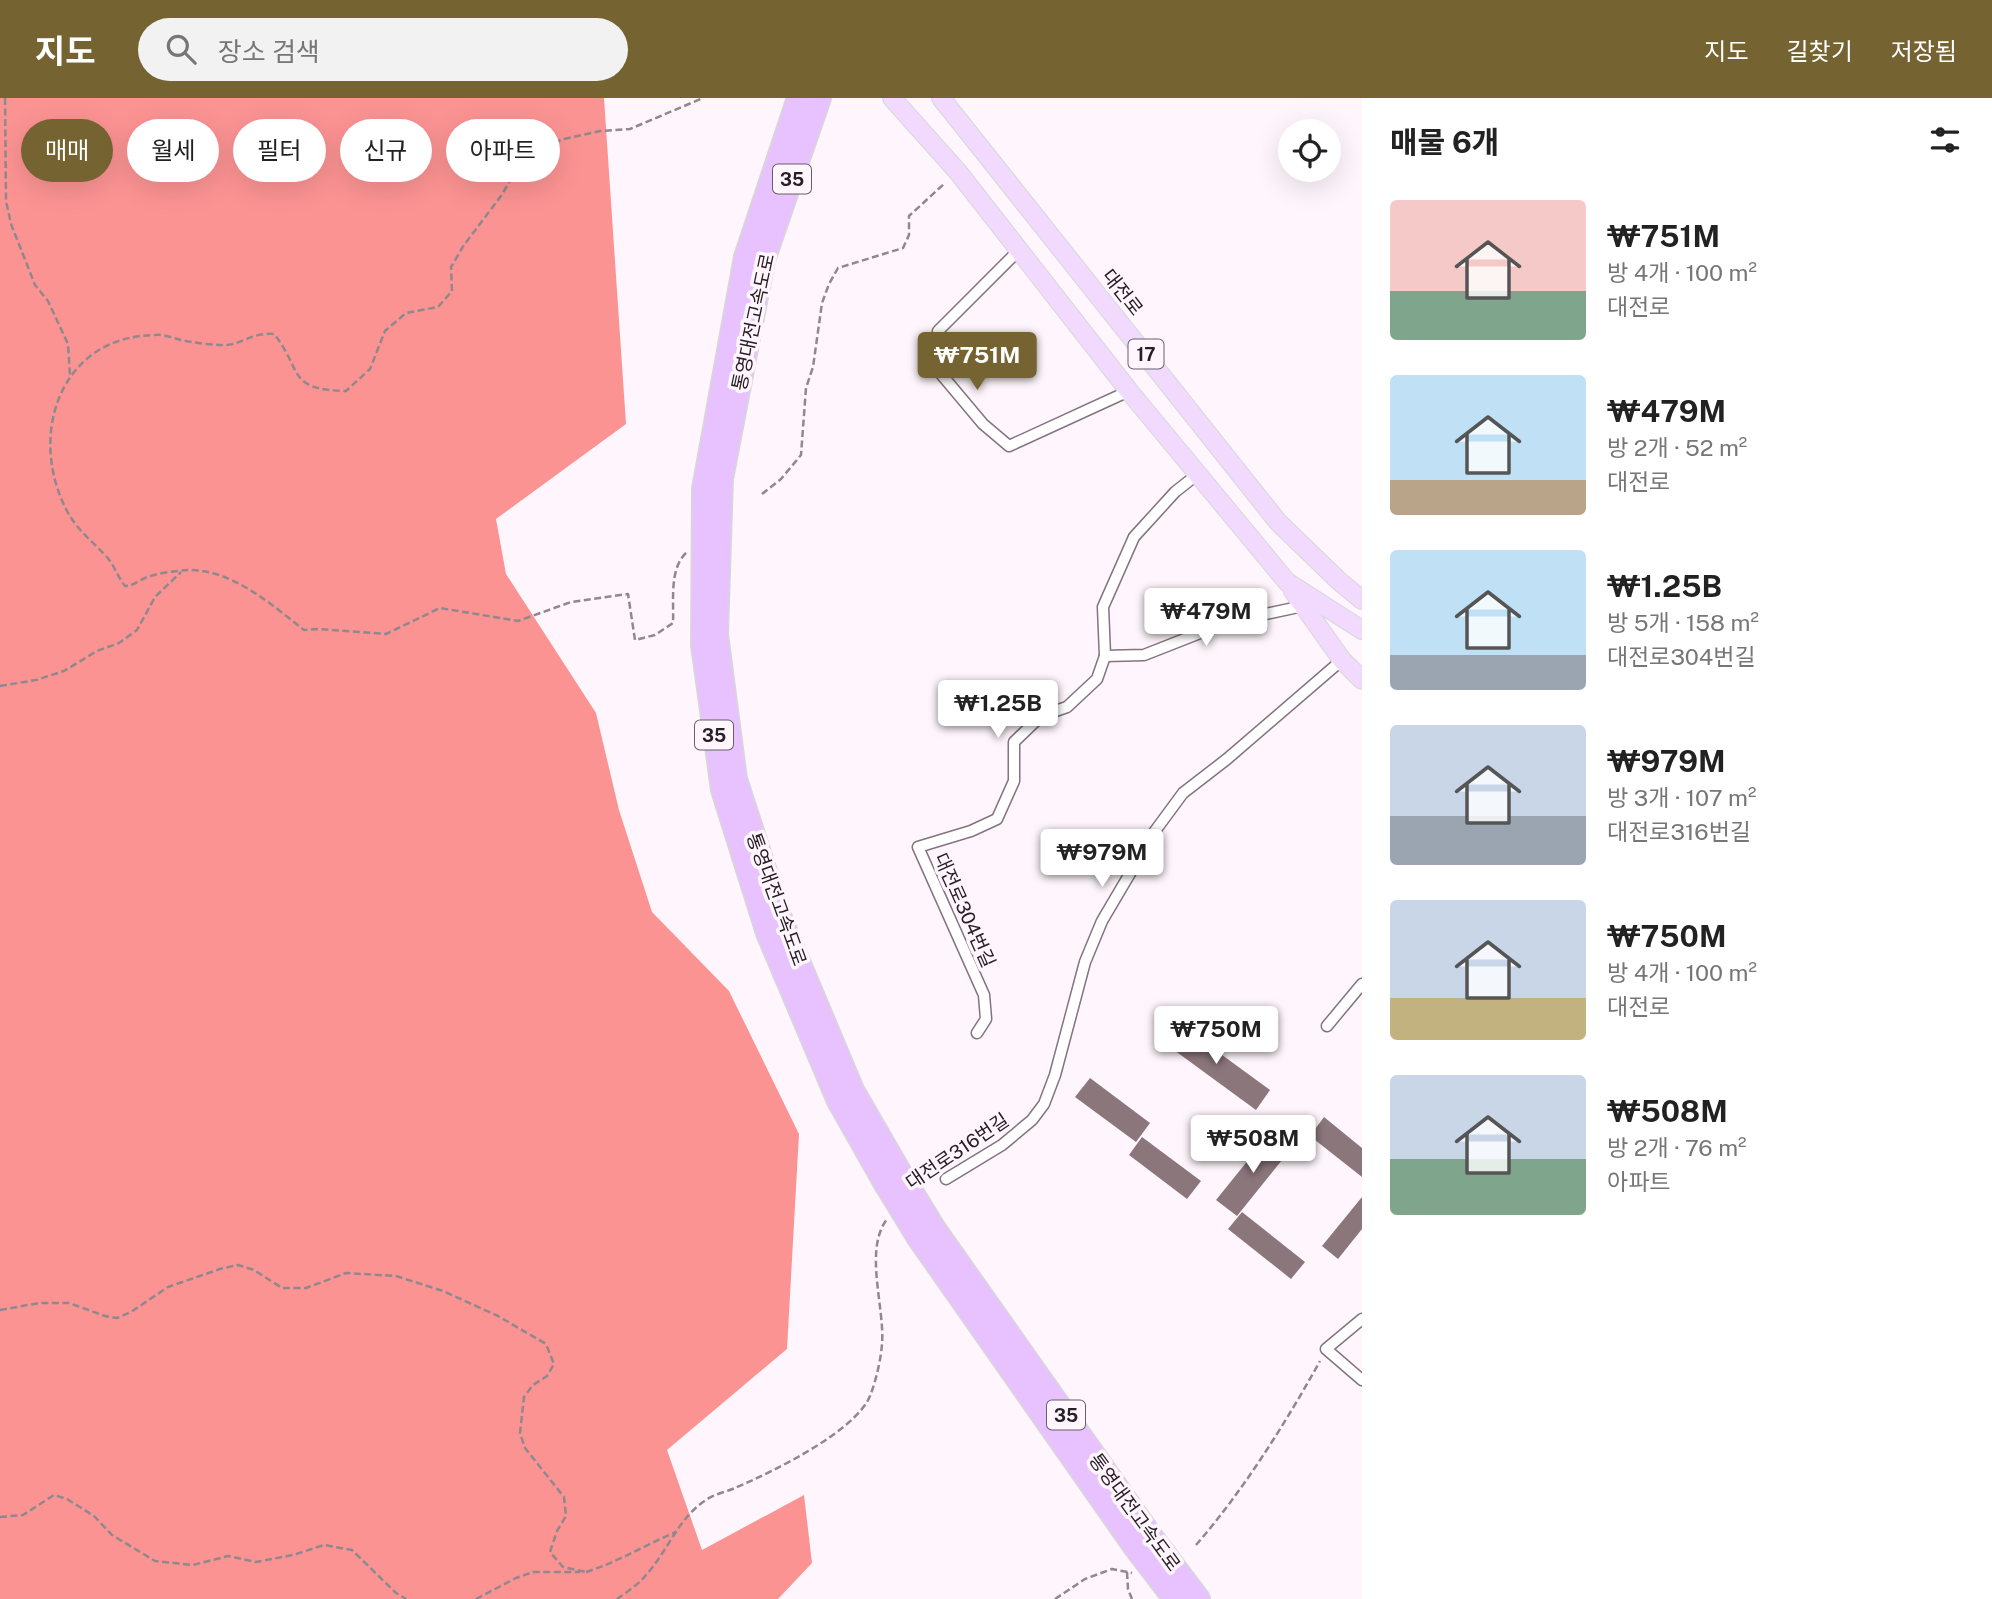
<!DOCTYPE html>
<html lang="ko">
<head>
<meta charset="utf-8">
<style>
  body { margin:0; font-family:"Public Sans","Noto Sans KR",sans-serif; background:#f2f2f2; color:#222; height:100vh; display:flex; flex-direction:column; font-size:26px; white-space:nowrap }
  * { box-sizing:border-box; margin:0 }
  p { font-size:23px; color:#767676 }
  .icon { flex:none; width:38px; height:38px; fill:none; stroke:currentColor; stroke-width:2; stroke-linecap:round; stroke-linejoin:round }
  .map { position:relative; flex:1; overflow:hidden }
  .side { display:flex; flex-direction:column; background:#fff; width:630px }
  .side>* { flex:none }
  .top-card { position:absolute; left:21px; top:21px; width:665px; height:63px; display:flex; gap:14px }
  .controls { position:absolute; left:1278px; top:21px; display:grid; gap:14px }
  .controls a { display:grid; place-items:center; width:63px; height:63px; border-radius:50%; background:#fff; box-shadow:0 7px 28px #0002; font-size:35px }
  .price { position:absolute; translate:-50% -60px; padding:0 16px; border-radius:7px; background:#fff; color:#222; font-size:23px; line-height:46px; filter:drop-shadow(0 2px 4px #0008) }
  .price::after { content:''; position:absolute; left:50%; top:42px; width:21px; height:16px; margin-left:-10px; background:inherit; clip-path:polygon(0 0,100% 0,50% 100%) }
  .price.selected { background:#766332; color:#fff }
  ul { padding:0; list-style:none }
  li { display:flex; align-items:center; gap:21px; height:175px; padding:0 28px }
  li span { display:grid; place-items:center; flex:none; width:196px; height:140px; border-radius:7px; color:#555 }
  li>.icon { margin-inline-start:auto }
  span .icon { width:84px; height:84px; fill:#fffc; stroke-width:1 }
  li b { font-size:30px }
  h2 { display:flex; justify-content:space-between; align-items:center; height:84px; padding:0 28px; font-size:30px }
  .chip { padding:0 24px; border-radius:32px; background:#fff; box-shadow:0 7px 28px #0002; font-size:24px; line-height:63px }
  .chip.selected { background:#766332; color:#fff }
  header { display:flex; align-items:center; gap:42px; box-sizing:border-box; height:98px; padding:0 35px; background:#766332; color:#fff }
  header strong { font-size:33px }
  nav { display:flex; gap:38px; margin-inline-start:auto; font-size:24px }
  .search { width:490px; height:63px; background:#f2f2f2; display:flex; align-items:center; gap:18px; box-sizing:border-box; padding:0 24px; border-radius:38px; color:#767676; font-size:26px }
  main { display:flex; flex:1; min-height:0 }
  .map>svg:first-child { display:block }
  .forest { fill:#fc9393 }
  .building { fill:#8b767c }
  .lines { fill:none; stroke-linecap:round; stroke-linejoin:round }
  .minor-casing { stroke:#847380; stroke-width:13 }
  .primary-casing { stroke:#d8d7d8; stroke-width:20 }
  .motorway-casing { stroke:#d8d7d8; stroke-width:24 }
  .path { stroke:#8f888d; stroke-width:2.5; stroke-dasharray:7 3.5; stroke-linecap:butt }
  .minor { stroke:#fff; stroke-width:10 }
  .primary { stroke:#f1dafe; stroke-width:18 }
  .motorway { stroke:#e7c2fe; stroke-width:21 }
  .motorway-bridge-casing { stroke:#d8d7d8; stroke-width:24; stroke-linecap:butt }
  .motorway-bridge { stroke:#e7c2fe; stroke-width:21 }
  .labels { text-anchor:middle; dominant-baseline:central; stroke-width:7; stroke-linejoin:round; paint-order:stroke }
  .shield { fill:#fef6fc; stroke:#676066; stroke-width:2 }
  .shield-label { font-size:18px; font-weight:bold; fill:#262025 }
  .street-label { font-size:19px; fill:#262025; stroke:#fef6fc }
</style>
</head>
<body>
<header>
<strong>지도</strong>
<div class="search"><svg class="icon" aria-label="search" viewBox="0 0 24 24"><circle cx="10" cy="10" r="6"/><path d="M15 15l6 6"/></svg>장소 검색</div>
<nav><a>지도</a><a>길찾기</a><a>저장됨</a></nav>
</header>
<main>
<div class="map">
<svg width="1362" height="1501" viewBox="0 0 1362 1501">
  <rect width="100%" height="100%" fill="#fef6fc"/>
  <polygon class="forest" points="0,0 604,0 626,326 496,421 506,476 596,615 619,712 652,814 729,893 799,1036 787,1251 667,1352 702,1452 804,1397 812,1465 778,1501 0,1501"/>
  <g class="building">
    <polygon points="1177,924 1270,992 1256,1012 1163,944"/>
    <polygon points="1090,980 1150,1025 1136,1044 1075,999"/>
    <polygon points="1324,1019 1362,1050 1362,1079 1310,1038"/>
    <polygon points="1270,1035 1290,1052 1237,1118 1216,1102"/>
    <polygon points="1142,1039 1201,1083 1187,1101 1129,1057"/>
    <polygon points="1362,1099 1362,1131 1338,1161 1322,1148"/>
    <polygon points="1242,1114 1305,1164 1291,1181 1228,1131"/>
  </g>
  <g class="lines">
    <g class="minor-casing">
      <g id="minor">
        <polyline points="1018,153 938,233 936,270 983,326 1009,348 1129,293"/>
        <polyline points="1105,558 1144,557 1228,524 1303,508"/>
        <polyline points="1327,928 1362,886"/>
        <polyline points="977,935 986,921 984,897 918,749 971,733 997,721 1014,683 1014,644 1041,618 1067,609 1097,581 1105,558 1103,509 1134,439 1175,394 1199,375"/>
        <polyline points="946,1081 1002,1047 1032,1022 1044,1006 1055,977 1085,864 1102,823 1155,733 1183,695 1227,661 1342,562"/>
        <polyline points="1362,1221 1326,1251 1362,1282"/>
      </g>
    </g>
    <g class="primary-casing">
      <g id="primary">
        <polyline points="892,0 958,74 1129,293 1287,484 1362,532"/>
        <polyline points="941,0 1278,424 1340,484 1362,502"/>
        <polyline points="1293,493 1342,562 1362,582"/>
      </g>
    </g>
    <g class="motorway-casing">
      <g id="motorway">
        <polyline points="798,0 745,159 703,391 702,547 722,692 767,835 838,1003 885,1086"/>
        <polyline points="820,0 764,162 722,381 717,536 736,681 782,823 853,992 902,1077"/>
        <polyline points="935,1131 1153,1440 1199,1501"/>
        <polyline points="918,1140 1135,1450 1174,1501"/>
      </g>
    </g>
    <g class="path">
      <polyline points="5,0 6,103 11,126 35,187 48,203 68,246 70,278"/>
      <polyline points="762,396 781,381 801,357 806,290 813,269 822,205 829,186 838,170 903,150 909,137 909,118 945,85"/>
      <path d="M686,455C669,471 674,503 673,525L655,537L635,542L628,496L571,504L518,523L440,510L386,536L318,531L304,532C272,507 232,471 188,472C176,473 156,475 145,480C137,483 134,488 125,488C117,478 114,466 105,457C90,441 78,433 67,413C27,337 60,238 155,237C164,236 173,240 181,242C195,245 210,247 223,247C240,248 251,234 274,236C303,272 286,292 346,293L370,271L385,233L406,215L438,209L452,193L451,169L464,147L501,98L514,76L534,52L564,41L600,33L630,31L703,0"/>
      <polyline points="0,588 36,582 64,573 97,553 119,545 137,532 155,499 181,474"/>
      <polyline points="0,1212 39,1205 69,1205 105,1218 117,1220 131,1214 168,1189 220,1171 238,1167 254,1172 282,1190 306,1190 346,1175 396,1178 443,1193 498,1218 546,1246 554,1266 547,1278 533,1287 524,1299 520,1335 525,1350 564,1399 566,1418 557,1433 550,1454 563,1469 586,1474"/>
      <polyline points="0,1419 23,1417 54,1397 67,1401 94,1418 112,1437 155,1463 193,1467 228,1458 256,1464 293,1457 324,1447 352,1452 396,1495 406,1501"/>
      <path d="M1196,1447C1243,1393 1285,1326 1320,1263"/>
      <path d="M586,1474C618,1464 645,1447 676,1434"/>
      <polyline points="1127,1474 1128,1491 1132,1501"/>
      <polyline points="476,1501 516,1480 533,1474 580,1474"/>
      <path d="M617,1501C627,1494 639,1486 646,1477C668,1453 678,1420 706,1402C714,1396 726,1394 735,1390C772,1374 855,1334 870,1298C876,1283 881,1261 882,1246C885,1209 863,1150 888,1120"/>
      <polyline points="1055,1501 1085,1481 1112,1471 1132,1475"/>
    </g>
    <use href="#minor" class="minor"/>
    <use href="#primary" class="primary"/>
    <use href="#motorway" class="motorway"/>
    <g class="motorway-bridge-casing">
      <g id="motorway-bridge">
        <polyline points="902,1077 935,1131"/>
        <polyline points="885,1086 918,1140"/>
      </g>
    </g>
    <use href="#motorway-bridge" class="motorway-bridge"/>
  </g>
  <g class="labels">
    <g class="shield">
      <rect x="773" y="66.5" width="38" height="29" rx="5"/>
      <rect x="1128.5" y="241.5" width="35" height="29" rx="5"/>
      <rect x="695" y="622.5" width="38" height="29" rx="5"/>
      <rect x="1047" y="1302.5" width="38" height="29" rx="5"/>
    </g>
    <g class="shield-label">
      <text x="792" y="81">35</text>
      <text x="1146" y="256">17</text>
      <text x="714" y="637">35</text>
      <text x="1066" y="1317">35</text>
    </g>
    <g class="street-label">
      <text transform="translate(1123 194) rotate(52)">대전로</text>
      <text transform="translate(753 224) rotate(-78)">통영대전고속도로</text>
      <text transform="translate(777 801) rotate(70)">통영대전고속도로</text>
      <text transform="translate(965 812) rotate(66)">대전로304번길</text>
      <text transform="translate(957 1053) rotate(-34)">대전로316번길</text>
      <text transform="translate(1135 1414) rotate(54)">통영대전고속도로</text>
    </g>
  </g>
</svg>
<div class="controls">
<a><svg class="icon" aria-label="locate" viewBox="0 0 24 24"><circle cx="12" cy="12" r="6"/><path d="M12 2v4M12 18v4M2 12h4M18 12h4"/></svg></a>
</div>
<b class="price selected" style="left:977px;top:294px">₩751M</b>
<b class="price" style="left:1206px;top:550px">₩479M</b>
<b class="price" style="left:998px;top:642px">₩1.25B</b>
<b class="price" style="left:1102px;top:791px">₩979M</b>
<b class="price" style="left:1216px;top:968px">₩750M</b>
<b class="price" style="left:1253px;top:1077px">₩508M</b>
<div class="top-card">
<a class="chip selected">매매</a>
<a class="chip">월세</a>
<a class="chip">필터</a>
<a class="chip">신규</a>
<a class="chip">아파트</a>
</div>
</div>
<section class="side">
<h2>매물 6개<svg class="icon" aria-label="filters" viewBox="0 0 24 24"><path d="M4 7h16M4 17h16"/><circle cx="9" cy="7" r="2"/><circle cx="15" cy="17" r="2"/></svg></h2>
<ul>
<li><span style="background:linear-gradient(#f6c9c9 65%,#7fa58c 0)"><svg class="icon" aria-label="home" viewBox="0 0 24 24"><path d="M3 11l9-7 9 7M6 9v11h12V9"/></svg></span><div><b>₩751M</b><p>방 4개 · 100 m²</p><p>대전로</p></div></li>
<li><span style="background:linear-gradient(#bfe0f5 75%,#b9a48a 0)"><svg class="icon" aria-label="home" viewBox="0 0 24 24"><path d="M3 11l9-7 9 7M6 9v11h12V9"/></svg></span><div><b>₩479M</b><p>방 2개 · 52 m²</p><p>대전로</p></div></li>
<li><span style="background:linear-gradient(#bfe0f5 75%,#9aa5b1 0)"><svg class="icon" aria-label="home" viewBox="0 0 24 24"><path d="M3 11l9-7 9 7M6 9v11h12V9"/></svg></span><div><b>₩1.25B</b><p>방 5개 · 158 m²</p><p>대전로304번길</p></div></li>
<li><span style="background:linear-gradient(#c9d6e8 65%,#9aa5b1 0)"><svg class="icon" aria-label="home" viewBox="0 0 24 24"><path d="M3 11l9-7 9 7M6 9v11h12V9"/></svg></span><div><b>₩979M</b><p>방 3개 · 107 m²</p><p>대전로316번길</p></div></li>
<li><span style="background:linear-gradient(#c9d6e8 70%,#c2b280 0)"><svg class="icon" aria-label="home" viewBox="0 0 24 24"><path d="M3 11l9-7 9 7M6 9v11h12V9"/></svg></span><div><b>₩750M</b><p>방 4개 · 100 m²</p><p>대전로</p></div></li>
<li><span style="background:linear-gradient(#c9d6e8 60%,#7fa58c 0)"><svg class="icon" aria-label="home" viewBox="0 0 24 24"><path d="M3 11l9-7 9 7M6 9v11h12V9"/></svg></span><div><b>₩508M</b><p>방 2개 · 76 m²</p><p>아파트</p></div></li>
</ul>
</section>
</main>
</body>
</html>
